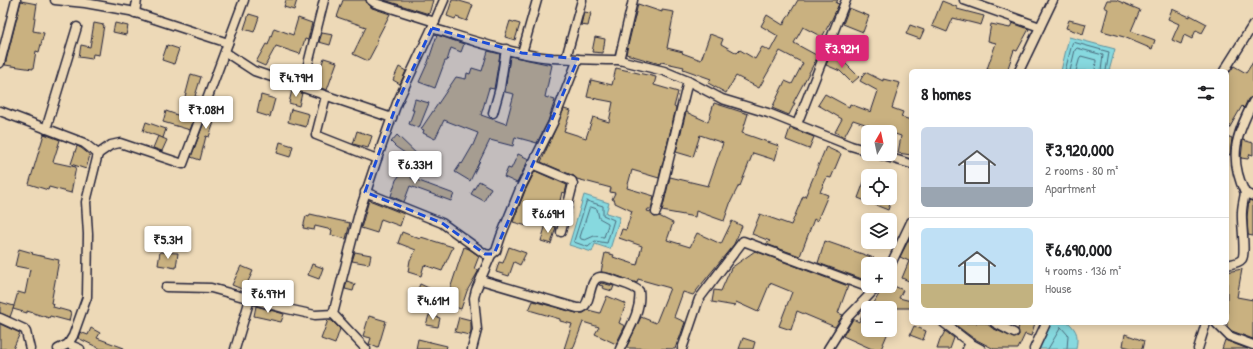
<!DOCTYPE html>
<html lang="en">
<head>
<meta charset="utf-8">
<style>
  body { margin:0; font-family:"Patrick Hand",sans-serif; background:#f2f2f2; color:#202124; height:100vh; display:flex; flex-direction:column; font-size:15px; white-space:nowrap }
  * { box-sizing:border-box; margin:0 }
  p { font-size:13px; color:#757577 }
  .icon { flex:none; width:22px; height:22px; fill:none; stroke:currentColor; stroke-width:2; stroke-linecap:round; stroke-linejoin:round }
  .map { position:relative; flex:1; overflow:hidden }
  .sheet { position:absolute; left:909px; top:69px; width:320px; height:256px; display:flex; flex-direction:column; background:#fff; border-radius:6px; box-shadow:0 2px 10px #0003 }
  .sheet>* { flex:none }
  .needle { width:26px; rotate:9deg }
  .fabs { position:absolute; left:861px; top:125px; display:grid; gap:8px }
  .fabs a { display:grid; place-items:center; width:36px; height:36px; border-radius:6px; background:#fff; box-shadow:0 2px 10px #0003; font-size:20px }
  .price { position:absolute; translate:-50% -34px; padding:0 9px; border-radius:4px; background:#fff; color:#222; font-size:13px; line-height:26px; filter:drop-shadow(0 1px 2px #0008) }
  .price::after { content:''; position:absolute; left:50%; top:24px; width:12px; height:9px; margin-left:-6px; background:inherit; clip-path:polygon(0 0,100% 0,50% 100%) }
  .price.on { background:#db2777; color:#fff }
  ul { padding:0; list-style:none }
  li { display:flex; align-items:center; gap:12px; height:100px; padding:0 12px }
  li+li { border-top:1px solid #e0e0e0 }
  li span { display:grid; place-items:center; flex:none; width:112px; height:80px; border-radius:6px; color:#555 }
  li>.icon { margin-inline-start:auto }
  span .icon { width:48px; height:48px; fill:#fffc; stroke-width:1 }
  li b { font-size:17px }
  h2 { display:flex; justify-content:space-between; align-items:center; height:48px; padding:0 12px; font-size:17px }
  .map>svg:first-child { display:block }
  .water { fill:#87d9df; stroke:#5f909d }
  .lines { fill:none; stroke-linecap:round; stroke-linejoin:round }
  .shore { stroke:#4a6b7d; stroke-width:1 }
  .building { fill:#c9b180; stroke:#22223b }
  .minor-casing { stroke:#22223b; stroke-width:11 }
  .minor { stroke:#edd9b7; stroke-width:8 }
  .marked { fill:#1d4ed8; fill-opacity:0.2; stroke:#1d4ed8; stroke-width:3; stroke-dasharray:8 5; stroke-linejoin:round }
</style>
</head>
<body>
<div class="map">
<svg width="1253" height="349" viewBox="0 0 1253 349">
  <rect width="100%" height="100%" fill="#edd9b7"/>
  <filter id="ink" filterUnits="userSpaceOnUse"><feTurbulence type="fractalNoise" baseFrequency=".025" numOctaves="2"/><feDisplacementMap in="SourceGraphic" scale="8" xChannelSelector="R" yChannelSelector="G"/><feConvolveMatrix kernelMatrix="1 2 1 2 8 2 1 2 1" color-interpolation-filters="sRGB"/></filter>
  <g filter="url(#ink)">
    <g class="water">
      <polygon points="1069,37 1115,49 1109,71 1061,71"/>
      <polygon points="584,195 609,203 606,213 620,217 610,249 595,244 592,252 569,245"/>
      <path d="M1052,323H1069C1078,332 1078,336 1076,349H1037Z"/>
    </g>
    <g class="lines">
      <g class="shore">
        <polyline points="1065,71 1072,44 1073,42 1109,52 1106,71"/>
        <polyline points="1070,71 1075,50 1077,48 1103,55 1101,71"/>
        <polyline points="1076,71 1080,57 1081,56 1096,60 1095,71"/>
        <polygon points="587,201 603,206 603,215 614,220 607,243 595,241 588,247 574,242"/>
        <polygon points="591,207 597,209 599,218 608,223 608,225 604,237 594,236 585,240 581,239 580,237 589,209"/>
        <polyline points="1048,349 1061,327 1068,335 1067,349"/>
      </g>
    </g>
    <g class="building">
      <polygon points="286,0 297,0 294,10 284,7"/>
      <polygon points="343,0 366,0 367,4 372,8 390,14 376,41 378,42 368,61 353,54 366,27 337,17"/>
      <polygon points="384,0 433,0 429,14"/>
      <polygon points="452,0 456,0 473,5 467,21 456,17 455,19 447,16"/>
      <polygon points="798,0 838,0 836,3 839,4 832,19 822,37 803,27 794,43 818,56 793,103 795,103 789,115 772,108 785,81 792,84 803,63 780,51 759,88 736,76 726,93 708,83 711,79 683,69 684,67 661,62 660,64 626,54 638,4 662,12 662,10 674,12 667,48 683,52 682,53 701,60 710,34 723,39 721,44 737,53 740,50 755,59 762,47 770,51 778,36 761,26 767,15 783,25"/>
      <polygon points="1107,0 1116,0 1140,10 1131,31 1155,40 1152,49 1124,37 1102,31 1108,9 1104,7"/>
      <polygon points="21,1 37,4 33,31 44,33 39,52 36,51 33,69 5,65"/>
      <polygon points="942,1 957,7 957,9 984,16 981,25 953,18 947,32 932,26"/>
      <polygon points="849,8 869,16 863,32 843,24"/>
      <polygon points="1172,9 1190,17 1190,15 1207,24 1202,33 1196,30 1192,39 1184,35 1181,44 1172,40 1179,24 1168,19"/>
      <polygon points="584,12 591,13 588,26 581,25"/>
      <polygon points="249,14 259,17 254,32 244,29"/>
      <polygon points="298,18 312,23 308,40 305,39 300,54 276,46 265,66 256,62 266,44 268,45 274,28 293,35"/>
      <polygon points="1069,20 1086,24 1083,34 1066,28"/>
      <polygon points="510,21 520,24 515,40 505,37"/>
      <polygon points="94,23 104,25 99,55 93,54 92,59 79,57 81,45 90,47"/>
      <polygon points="115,23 128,26 126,35 113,32"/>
      <polygon points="1012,23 1029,29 1017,51 1014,50 1007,71 993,71 987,69 996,43 988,41 991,24 1010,28"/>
      <polygon points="910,25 924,30 920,39 906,34"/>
      <polygon points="322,33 333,35 330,45 319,42"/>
      <polygon points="437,35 464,44 461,52 451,48 447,61 445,61 435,88 419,82 428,62"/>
      <polygon points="595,37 605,39 603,53 592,52"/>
      <polygon points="167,45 179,49 174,64 162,60"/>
      <polygon points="488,51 500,54 494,89 489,88 481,115 506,124 514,94 505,92 510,56 552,65 545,97 555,100 548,121 537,143 515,137 513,146 490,140 470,181 455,172 461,163 462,164 473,145 478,133 444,120 435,139 423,133 424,130 421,129 456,77 466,79 467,73 470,74 472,68 482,71"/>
      <polygon points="830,56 844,62 859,77 852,83 840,71 826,65"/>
      <polygon points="324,58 337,62 327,90 314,86"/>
      <polygon points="1253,62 1253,97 1248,99 1244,108 1242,106 1227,132 1227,76 1234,66 1246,73"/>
      <polygon points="399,67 406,71 400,84 393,80"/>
      <polygon points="616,68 656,77 654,85 678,92 674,107 676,108 659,178 632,170 627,188 654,196 651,209 648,209 647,211 651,212 654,217 659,216 673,223 667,240 690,247 697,233 721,244 732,221 742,226 734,244 693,295 683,292 674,317 685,322 679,340 678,340 675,349 626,348 641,317 656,323 670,288 638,279 637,283 612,274 601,272 605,253 614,255 613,257 637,265 642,246 619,238 622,229 626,230 632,211 615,203 615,201 612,199 615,193 610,192 611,188 577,179 574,176 541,162 564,109 571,111 564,131 586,138 593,117 609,122 613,102 587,97 591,80 612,85"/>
      <polygon points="865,72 883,81 883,79 900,83 892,108 903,112 901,117 911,120 911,155 898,153 901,136 853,120 844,137 835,132 842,119 818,105 825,94 849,107 850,104 871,112 878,91 860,81"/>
      <polygon points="191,74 201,77 195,96 202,98 190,130 163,122 166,111 180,116"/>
      <polygon points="292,90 302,93 299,106 289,103"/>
      <polygon points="261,95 275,99 270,117 257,113"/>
      <polygon points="415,99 429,103 419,128 409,124 414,110 412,110"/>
      <polygon points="212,101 220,104 209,137 206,136 200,160 191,157"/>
      <polygon points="714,103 748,114 742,133 779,146 775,160 753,153 740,186 739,185 731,201 724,221 696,211 695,217 662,211 670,177 708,186 723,143 700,135 693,157 676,152 686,112 708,122"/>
      <polygon points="291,109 309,114 306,127 288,122"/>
      <polygon points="146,122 166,129 163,138 143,131"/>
      <polygon points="790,128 814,137 809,149 786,140"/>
      <polygon points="357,131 372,136 368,148 353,144"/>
      <polygon points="44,134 60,140 53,162 76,167 71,193 49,187 48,190 29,184"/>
      <polygon points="397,135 421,158 418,162 396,147 391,142"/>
      <polygon points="158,136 167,140 162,151 153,148"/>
      <polygon points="1227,136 1232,138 1230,155 1227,154"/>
      <polygon points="1243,140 1253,143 1253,155 1250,154 1248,159 1241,158"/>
      <polygon points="280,142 293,146 290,157 277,153"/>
      <polygon points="77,146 81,148 90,155 86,169 71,164"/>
      <polygon points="826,147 841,154 831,178 827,177 820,192 828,195 817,221 814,219 800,256 766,244 770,241 752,234 760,214 791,225 803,196 805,197"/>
      <polygon points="518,154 529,159 517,183 504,177 508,168 511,169"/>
      <polygon points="412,159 420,166 411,178 454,194 451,201 410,186 404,202 391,196 396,180"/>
      <polygon points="535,171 567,185 565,193 562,192 556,218 533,209 527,226 513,222 525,191"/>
      <polygon points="867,174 868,198 892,198 888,210 858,198"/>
      <polygon points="479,181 491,188 484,201 471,194"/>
      <polygon points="369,200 404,214 400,226 381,219 377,233 361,228"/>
      <polygon points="1249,200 1253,201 1253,236 1248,235 1247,217"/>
      <polygon points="310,214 350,223 346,239 331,235 332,230 315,226 314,230 303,228 306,216 309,217"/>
      <polygon points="546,224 556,227 551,244 541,241"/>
      <polygon points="402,232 420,239 421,237 453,247 442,271 424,265 421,276 408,272 410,260 416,250 398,243"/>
      <polygon points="911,235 911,282 902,278 909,261 900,257"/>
      <polygon points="825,241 874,258 871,264 868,264 868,272 865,280 818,263"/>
      <polygon points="464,247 469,249 479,256 474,269 479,270 467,291 461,309 445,304"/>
      <polygon points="509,247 526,253 520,265 514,262 509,276 496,272 499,262 503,263"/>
      <polygon points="19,249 33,253 32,254 59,260 51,303 54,304 53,307 71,312 69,321 50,316 49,318 27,311 27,313 13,309 18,292 25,294 30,269 15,266"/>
      <polygon points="755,251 848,286 838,313 843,315 835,327 797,311 791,330 779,326 792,292 770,283 758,312 736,302 735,306 712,302 714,290 721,291 731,268"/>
      <polygon points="160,252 178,253 176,268 158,265"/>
      <polygon points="355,252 371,255 369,264 352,261"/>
      <polygon points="312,264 323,268 319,279 308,275"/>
      <polygon points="241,266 253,271 244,290 232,285"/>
      <polygon points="1242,269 1237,297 1253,300 1253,339 1232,331 1227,326 1227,272"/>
      <polygon points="347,281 355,284 353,291 345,289"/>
      <polygon points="601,283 614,286 612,291 602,288 603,286 599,285"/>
      <polygon points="420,284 433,290 429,300 416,294"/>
      <polygon points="882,286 894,286 903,290 899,298 911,301 911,308 871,308 882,289"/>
      <polygon points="607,296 626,304 619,323 625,326 616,344 595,334 599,327 583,322 573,349 564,349 572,324 560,321 560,319 529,310 533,301 576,313 583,313 588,310 600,313"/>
      <polygon points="0,302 14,306 10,317 0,313"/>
      <polygon points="868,304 868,330 889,330 881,349 872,349 843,336 853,319 859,322 865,307"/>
      <polygon points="256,306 284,314 281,322 254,316"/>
      <polygon points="429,315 440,318 438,327 426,325"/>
      <polygon points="369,316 386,321 378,348 369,344 371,338 363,336"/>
      <polygon points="459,317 471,320 471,330 470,335 455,332"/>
      <polygon points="328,320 332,321 340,329 335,344 321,339"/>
      <polygon points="953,323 986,323 992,328 1014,338 1019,335 1018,329 1020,323 1035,323 1031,336 1025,334 1018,349 994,349 973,338"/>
      <polygon points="0,324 20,333 13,349 0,349"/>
      <polygon points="914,326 926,331 923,340 910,335"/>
      <polygon points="91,328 100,333 97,338 124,348 124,349 101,349 78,338 80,332 88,335"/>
      <polygon points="945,331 954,338 950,349 937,349 941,337 942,337"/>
      <polygon points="1125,334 1144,341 1142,349 1135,349 1123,346"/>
      <polygon points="743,338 755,342 753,349 739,349"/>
      <polygon points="418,339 447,346 446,349 416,349"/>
      <polygon points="1225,340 1227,341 1248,349 1222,349"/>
    </g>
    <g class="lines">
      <g class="minor-casing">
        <g id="minor">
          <polyline points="55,0 85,3 130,11 228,43"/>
          <polyline points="371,0 375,3 435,22"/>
          <polyline points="964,0 1040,27"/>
          <polyline points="135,13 137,0"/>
          <path d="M432,28C471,40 511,54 552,58C574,59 597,60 619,60L633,0"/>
          <polyline points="225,52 254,71 392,118"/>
          <polyline points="522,53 537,0"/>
          <polyline points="566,58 582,0"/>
          <polyline points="619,60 664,71 688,81 722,99 768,113 851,146 868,151"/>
          <polyline points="0,63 16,0"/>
          <polyline points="1019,71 1053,0"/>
          <polyline points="1224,71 1253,25"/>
          <polyline points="302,88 324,0"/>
          <polyline points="326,96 316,135 377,159"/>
          <path d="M1253,102C1236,136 1228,156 1245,193L1253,196"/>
          <polyline points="0,111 84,143 98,154"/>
          <polyline points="493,113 500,88 506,49"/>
          <polyline points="797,124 846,0"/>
          <polyline points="46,129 77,27"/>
          <polyline points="98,154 111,145 120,143 183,164 244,0"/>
          <polyline points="877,154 911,164"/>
          <polyline points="532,164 572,181 573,184 561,232"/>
          <polyline points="365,192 442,223 485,254 491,255 496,251 501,236 520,189 553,123 578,59"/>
          <polyline points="656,212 688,81"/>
          <path d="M1227,265C1231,264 1239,263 1242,259C1246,253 1241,222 1242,212C1242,206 1244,199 1245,193"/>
          <polyline points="890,266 911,222"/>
          <path d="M481,280L577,308H582C592,303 588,279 600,277C605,277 611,279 616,281C624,284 632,285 639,291C642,311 628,331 620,349"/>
          <polyline points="166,287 211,288 283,308 315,315 333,314"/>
          <polyline points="0,318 24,329 26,332 30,349"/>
          <polyline points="944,323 970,343"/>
          <polyline points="995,323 1014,333"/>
          <polyline points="1216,323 1229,336 1253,345"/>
          <polyline points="68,344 80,349"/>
          <polyline points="58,349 68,344 73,336 87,297 88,234 86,202 98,154"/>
          <polyline points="235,349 250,299"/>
          <polyline points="366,349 333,314 359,213 377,159 397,103 432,28 444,0"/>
          <polyline points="472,349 477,330 474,298 476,290 491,255"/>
          <polyline points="682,349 699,299 743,241 875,290"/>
          <polyline points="828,349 848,317 877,287"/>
          <polyline points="967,349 970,343 981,349"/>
          <polyline points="1034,349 1046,323"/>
          <polyline points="1198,349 1206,323"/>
        </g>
      </g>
      <use href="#minor" class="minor"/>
    </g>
  </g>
  <path class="marked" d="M432,28L522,53L578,59L494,254H485L442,223L365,192L397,103Z"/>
</svg>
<div class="fabs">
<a><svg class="needle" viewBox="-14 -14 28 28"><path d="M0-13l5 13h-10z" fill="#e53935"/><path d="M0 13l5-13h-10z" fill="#757577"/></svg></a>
<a><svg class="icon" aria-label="locate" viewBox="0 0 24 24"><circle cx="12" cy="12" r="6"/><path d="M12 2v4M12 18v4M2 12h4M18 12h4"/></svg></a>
<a><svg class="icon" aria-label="layers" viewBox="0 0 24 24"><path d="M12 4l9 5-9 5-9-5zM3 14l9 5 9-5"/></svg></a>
<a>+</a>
<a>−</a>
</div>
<b class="price on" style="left:842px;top:69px">₹3.92M</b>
<b class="price" style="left:296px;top:98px">₹4.79M</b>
<b class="price" style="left:206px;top:130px">₹7.08M</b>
<b class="price" style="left:415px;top:185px">₹6.33M</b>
<b class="price" style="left:548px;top:234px">₹6.69M</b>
<b class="price" style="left:168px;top:260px">₹5.3M</b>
<b class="price" style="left:268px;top:314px">₹6.97M</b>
<b class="price" style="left:433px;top:321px">₹4.61M</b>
<section class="sheet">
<h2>8 homes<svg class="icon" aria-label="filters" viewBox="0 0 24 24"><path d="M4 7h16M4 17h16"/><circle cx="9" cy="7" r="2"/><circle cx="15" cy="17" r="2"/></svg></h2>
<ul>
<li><span style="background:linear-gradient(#c9d6e8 75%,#9aa5b1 0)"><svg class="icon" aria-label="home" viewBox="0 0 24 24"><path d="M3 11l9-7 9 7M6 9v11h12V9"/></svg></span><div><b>₹3,920,000</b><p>2 rooms · 80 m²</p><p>Apartment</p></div></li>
<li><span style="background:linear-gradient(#bfe0f5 70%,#c2b280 0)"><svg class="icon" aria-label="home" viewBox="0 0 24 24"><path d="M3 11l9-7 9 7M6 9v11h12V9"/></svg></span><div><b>₹6,690,000</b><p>4 rooms · 136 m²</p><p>House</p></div></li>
</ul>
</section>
</div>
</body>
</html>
